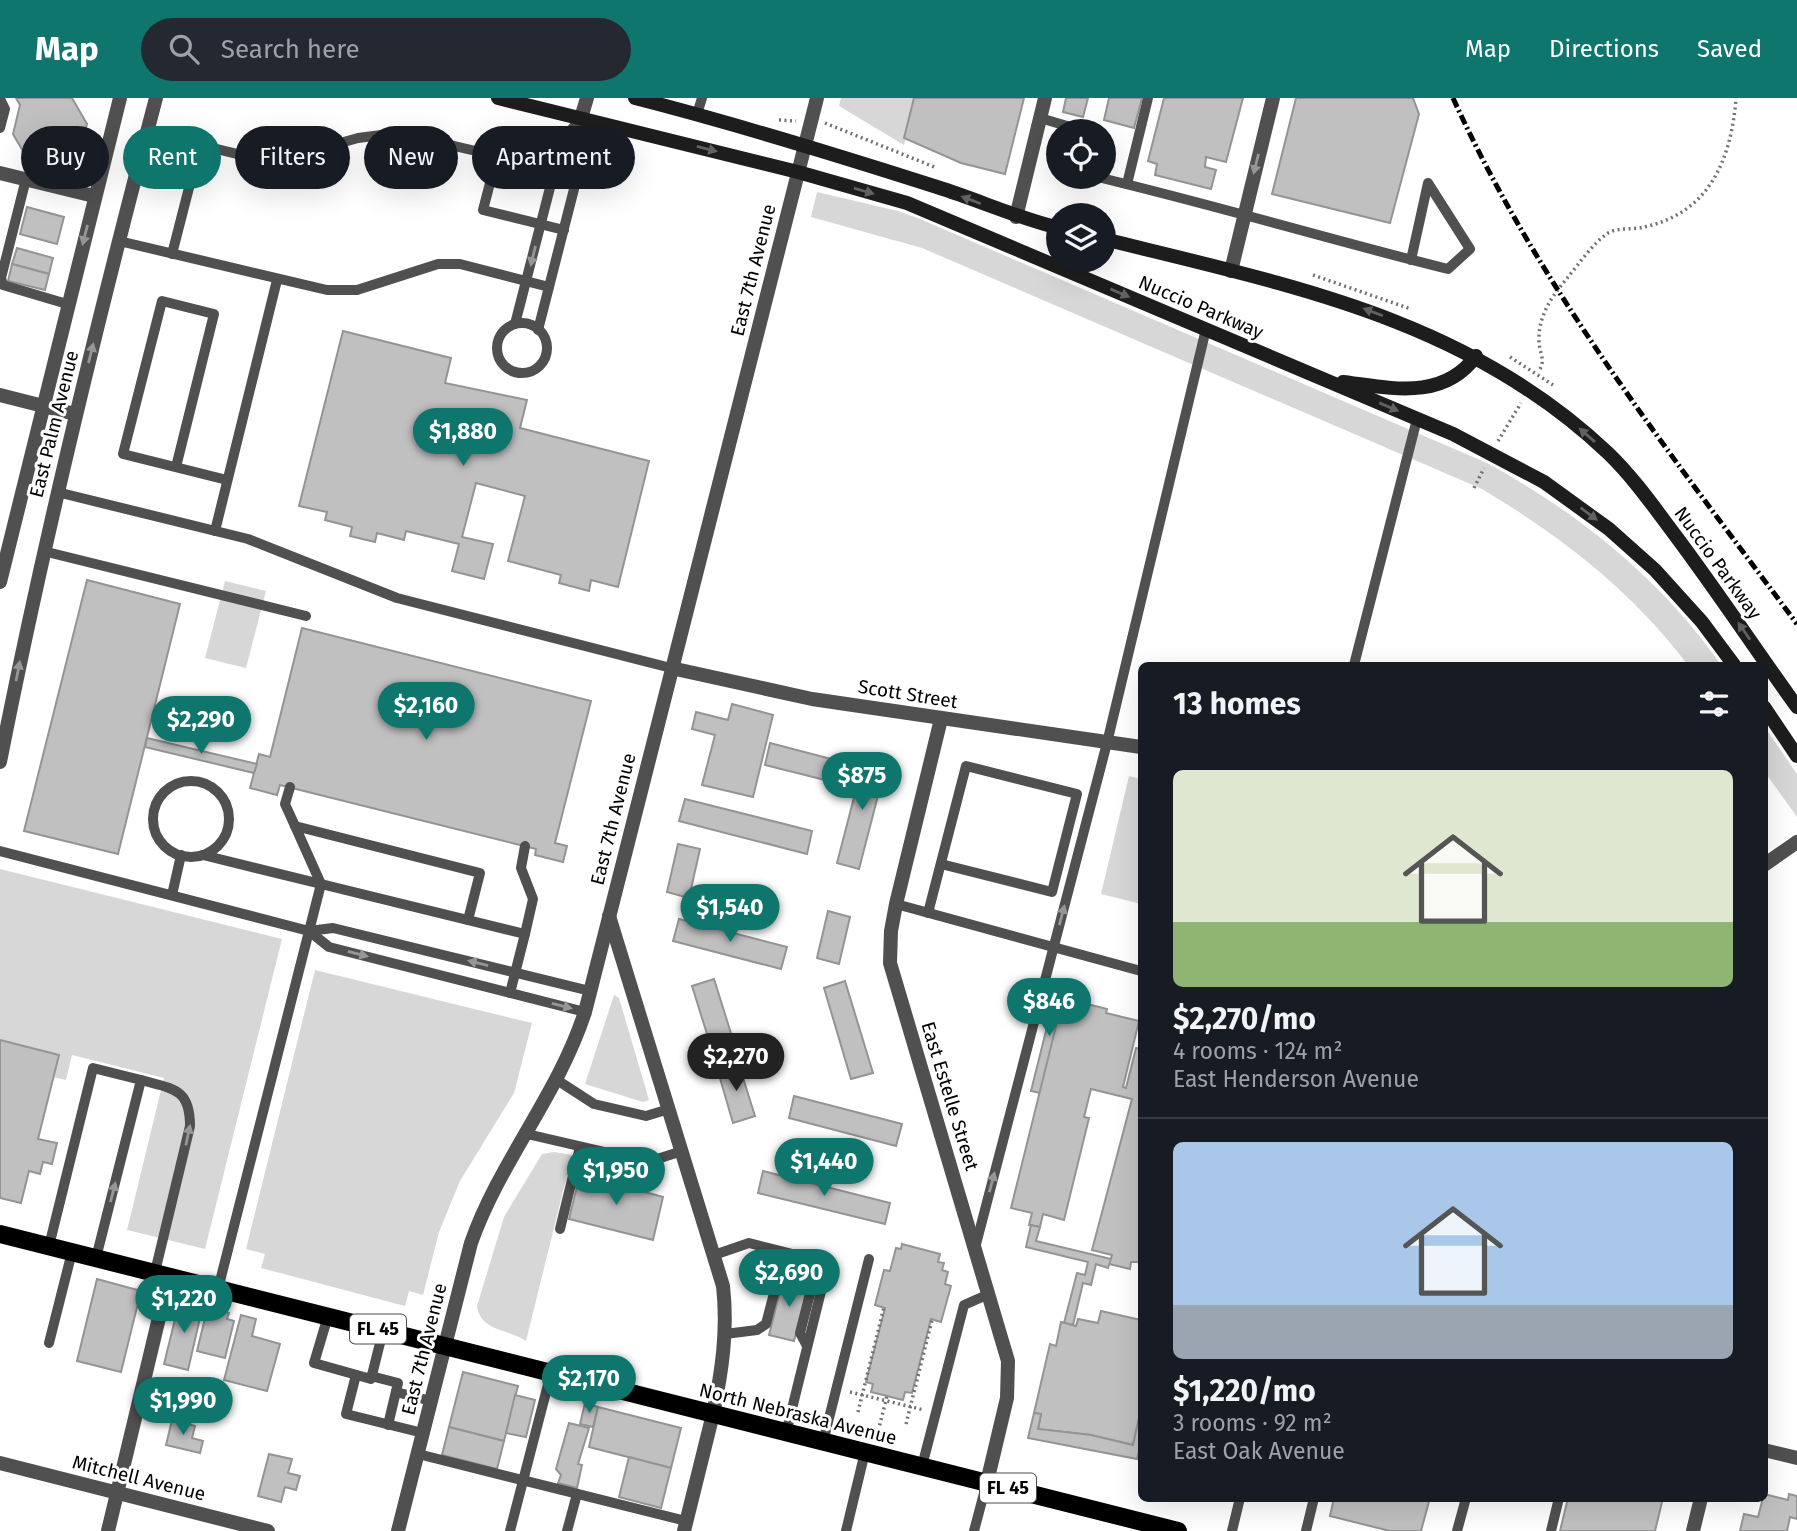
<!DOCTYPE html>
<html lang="en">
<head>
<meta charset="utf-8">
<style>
  body { margin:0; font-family:"Fira Sans",sans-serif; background:#242831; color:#f1f3f6; height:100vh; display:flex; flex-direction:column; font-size:26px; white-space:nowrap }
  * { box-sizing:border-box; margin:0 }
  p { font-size:23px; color:#9ea1a6 }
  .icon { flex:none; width:38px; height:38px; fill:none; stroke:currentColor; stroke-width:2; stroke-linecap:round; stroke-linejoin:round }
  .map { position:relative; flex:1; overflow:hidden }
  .drawer { position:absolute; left:1138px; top:564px; width:630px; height:840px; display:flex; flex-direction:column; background:#171b24; border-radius:10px; box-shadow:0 7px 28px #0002 }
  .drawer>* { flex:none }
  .banner { position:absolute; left:21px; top:28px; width:665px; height:63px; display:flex; gap:14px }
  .fabs { position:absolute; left:1046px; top:21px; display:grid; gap:14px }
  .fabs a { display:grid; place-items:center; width:70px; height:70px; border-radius:50%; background:#171b24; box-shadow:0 7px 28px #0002; font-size:35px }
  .price { position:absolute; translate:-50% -60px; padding:0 16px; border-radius:24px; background:#0f766e; color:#fff; font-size:23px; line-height:46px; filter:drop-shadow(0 2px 4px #0008) }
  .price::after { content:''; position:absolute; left:50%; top:42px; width:21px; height:16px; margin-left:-10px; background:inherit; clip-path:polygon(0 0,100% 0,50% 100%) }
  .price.selected { background:#222; color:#fff }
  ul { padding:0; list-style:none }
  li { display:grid; align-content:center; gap:14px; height:371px; padding:0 35px }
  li+li { border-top:2px solid #363941 }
  li span { display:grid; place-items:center; height:217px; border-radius:10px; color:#555 }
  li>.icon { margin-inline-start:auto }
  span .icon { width:126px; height:126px; fill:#fffc; stroke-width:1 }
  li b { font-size:30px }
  h2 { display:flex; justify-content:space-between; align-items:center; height:84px; padding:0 35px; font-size:30px }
  .pill { padding:0 24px; border-radius:32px; background:#171b24; box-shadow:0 7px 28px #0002; font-size:24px; line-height:63px }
  .pill.selected { background:#0f766e; color:#fff }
  header { display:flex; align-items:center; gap:42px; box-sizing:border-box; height:98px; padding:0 35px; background:#0f766e; color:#fff }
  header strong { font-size:33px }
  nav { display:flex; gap:38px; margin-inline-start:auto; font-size:24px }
  .search { width:490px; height:63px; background:#242831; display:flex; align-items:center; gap:18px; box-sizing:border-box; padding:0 24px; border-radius:38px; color:#9ea1a6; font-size:26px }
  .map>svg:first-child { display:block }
  .green { fill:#d7d7d7 }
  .building { fill:#c0c0c0; stroke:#949494; stroke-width:2 }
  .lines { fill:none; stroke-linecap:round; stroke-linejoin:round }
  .path { stroke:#727272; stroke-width:3.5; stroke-dasharray:2 3.5; stroke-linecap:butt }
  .service { stroke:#505050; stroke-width:10 }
  .minor { stroke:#505050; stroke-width:14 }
  .tertiary { stroke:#505050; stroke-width:14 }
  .secondary { stroke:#1d1d1d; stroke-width:14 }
  .primary { stroke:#000; stroke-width:18 }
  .rail { stroke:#000; stroke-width:5; stroke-dasharray:10 3.5 2 3.5; stroke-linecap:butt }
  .oneway { fill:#616161 }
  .oneway2 { fill:#969696 }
  .labels { text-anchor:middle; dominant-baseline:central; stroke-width:6; stroke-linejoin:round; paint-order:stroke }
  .shield { fill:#fff; stroke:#4c4c4c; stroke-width:2 }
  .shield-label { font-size:18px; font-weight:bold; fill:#000 }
  .street-label { font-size:19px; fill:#000; stroke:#fff }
</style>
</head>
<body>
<header>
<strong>Map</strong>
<div class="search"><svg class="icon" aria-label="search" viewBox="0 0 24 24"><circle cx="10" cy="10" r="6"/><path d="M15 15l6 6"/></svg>Search here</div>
<nav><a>Map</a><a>Directions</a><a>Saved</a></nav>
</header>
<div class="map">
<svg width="1797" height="1433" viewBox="0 0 1797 1433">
  <rect width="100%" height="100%" fill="#fff"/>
  <g class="green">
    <polygon points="841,0 916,0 904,47 839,8"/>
    <path d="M817,94L898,113L920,121L1487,365C1580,416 1660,480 1721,567H1688C1631,492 1562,439 1482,391L922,150L811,119Z"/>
    <polygon points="225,483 266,493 246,570 205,560"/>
    <polygon points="1764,628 1797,676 1797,719 1764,673"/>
    <polygon points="1129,678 1141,681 1141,806 1101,796"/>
    <polygon points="0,771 282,841 205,1151 127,1132 164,980 72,957 66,982 53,979 58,957 0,942"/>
    <polygon points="315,872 532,925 514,995 460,1083 439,1134 423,1197 409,1193 405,1208 261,1170 265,1156 246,1151"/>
    <polygon points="614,897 619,900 649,1002 643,1004 585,986"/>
    <path d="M554,1054L572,1057L526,1243C508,1231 480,1233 477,1208L504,1119L542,1056Z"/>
  </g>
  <g class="building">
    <polygon points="72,0 87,26 80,53 56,67 27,60 13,36 20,7 16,0"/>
    <polygon points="914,0 1024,0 1005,76 961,65 904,40"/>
    <polygon points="1066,0 1088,0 1083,19 1063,14"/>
    <polygon points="1109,0 1142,0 1134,30 1104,22"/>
    <polygon points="1164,0 1243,0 1226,64 1206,59 1205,69 1216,72 1211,91 1155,77 1157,66 1148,63"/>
    <polygon points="1296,0 1413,0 1419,16 1390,125 1272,96"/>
    <polygon points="27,109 64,119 57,146 20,136"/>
    <polygon points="17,150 53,160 49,176 12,166"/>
    <polygon points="12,166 49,176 45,192 8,183"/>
    <polygon points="343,233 451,260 445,285 527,302 520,330 649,363 618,489 591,482 589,493 559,485 561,477 508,463 525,398 476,385 462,439 493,446 484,481 452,473 459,446 406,433 404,442 377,435 375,444 350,438 352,429 325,422 327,414 299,408"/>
    <polygon points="87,482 180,506 118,756 24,733"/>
    <polygon points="302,530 591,603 555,745 567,748 563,764 535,757 536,751 280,687 277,697 250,690 259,656 270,659"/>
    <polygon points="732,606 773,617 753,699 702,687 715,637 692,631 696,614 728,622"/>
    <polygon points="147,640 257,666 254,675 145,649"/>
    <polygon points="770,645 835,662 829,683 765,667"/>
    <polygon points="865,657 887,663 859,771 837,765"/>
    <polygon points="685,701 812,733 807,756 679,723"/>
    <polygon points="678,746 700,751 689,800 667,794"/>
    <polygon points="828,813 850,819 839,866 817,860"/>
    <polygon points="679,821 787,849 781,871 673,843"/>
    <polygon points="714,881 734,945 712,952 692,888"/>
    <polygon points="845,883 873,975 851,981 824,890"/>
    <polygon points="1058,885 1067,888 1040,995 1031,993"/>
    <polygon points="1063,900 1107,911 1106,915 1139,923 1123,989 1126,990 1136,950 1141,951 1141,1164 1131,1164 1130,1171 1109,1166 1112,1157 1092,1152 1132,1001 1091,991 1084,1019 1089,1020 1064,1122 1043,1116 1040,1129 1029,1127 1032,1115 1011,1110"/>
    <polygon points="0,942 59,957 38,1041 57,1045 52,1066 43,1064 40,1076 29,1073 21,1105 0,1100"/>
    <polygon points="738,964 755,1018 733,1025 717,970"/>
    <polygon points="794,998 902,1026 896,1048 789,1020"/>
    <polygon points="763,1073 890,1105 885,1126 758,1095"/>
    <polygon points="580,1076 663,1099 653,1142 569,1121"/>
    <polygon points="1031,1127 1040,1129 1036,1143 1111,1161 1108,1170 1096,1166 1091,1187 1083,1185 1073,1227 1064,1225 1077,1175 1085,1177 1088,1164 1026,1149"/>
    <polygon points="902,1146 940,1156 938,1164 944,1165 942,1172 948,1174 945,1186 951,1188 941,1224 931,1221 912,1295 905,1294 903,1302 871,1294 873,1286 866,1284 885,1210 875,1207 884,1172 890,1173 896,1150 901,1151"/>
    <polygon points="784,1178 809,1185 794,1243 769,1237"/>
    <polygon points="97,1181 141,1193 121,1274 77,1263"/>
    <polygon points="180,1201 203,1207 188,1272 164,1266"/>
    <polygon points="214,1211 229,1215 227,1221 234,1223 225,1260 197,1253 206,1216 212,1217"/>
    <polygon points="1101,1213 1141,1222 1141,1311 1133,1347 1091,1337 1038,1331 1041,1316 1034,1315 1050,1246 1056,1248 1061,1224 1076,1228 1078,1221 1098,1225"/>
    <polygon points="241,1217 256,1221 252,1238 280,1246 267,1293 224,1282"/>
    <polygon points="463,1274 518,1288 504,1343 449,1329"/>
    <polygon points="515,1297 535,1302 526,1339 506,1335"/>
    <polygon points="585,1305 598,1309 593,1329 580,1326"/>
    <polygon points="598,1309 681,1330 671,1370 589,1349"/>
    <polygon points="1141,1311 1141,1345 1137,1361 1028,1340 1034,1315 1041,1316 1038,1331 1091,1337 1133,1347"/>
    <polygon points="172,1322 195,1328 192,1340 203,1343 200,1355 166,1347"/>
    <polygon points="569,1325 589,1330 578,1366 582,1367 577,1390 558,1385 561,1377 556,1371"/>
    <polygon points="449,1329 504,1343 497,1371 442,1357"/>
    <polygon points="269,1356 292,1361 288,1375 300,1378 296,1392 285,1389 281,1404 258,1398"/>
    <polygon points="629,1359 671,1370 661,1410 619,1399"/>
    <polygon points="1764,1396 1788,1402 1789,1396 1797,1398 1797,1421 1790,1419 1787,1433 1740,1433 1744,1416 1758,1419"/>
    <polygon points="1334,1400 1430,1400 1421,1433 1390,1433 1330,1418"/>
    <polygon points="1568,1400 1663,1400 1655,1433 1560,1433"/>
  </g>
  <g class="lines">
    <g class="path">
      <polyline points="779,22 796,23"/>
      <polyline points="825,25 937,70"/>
      <polyline points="1064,113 1080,117"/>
      <polyline points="1313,177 1411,211"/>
      <polyline points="1510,259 1553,287"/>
      <path d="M1540,271C1546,261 1538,252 1539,240C1539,216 1553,197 1568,179C1579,166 1593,145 1608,135C1618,129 1633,132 1644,129C1710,115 1731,61 1736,1"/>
      <polyline points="1498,343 1521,305"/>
      <polyline points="1474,390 1484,370"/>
      <polyline points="850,1294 924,1312"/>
      <polyline points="858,1314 884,1209"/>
      <polyline points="906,1326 932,1222"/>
      <polyline points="877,1338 887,1298"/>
    </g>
    <g class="service">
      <polyline points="0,1 5,11 0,30"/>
      <polyline points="697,16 702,0"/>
      <polyline points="1040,20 1084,33"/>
      <polyline points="556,66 579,72"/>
      <path d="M1097,79C1215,107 1331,142 1448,171L1470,151L1428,85L1411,162"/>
      <polyline points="26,81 1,180 3,187 67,206"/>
      <polyline points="1127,86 1148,0"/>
      <polyline points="119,143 327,192 357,192 438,166 460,166 549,189"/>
      <polyline points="172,156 200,47 258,61 280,62 358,40 389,36 416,39 497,58 483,112 564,132"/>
      <circle cx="522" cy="250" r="25"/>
      <polyline points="515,226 562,43 581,20 585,48 538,232"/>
      <polyline points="176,369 214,216 162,203 123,356 227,382"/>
      <polyline points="57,394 248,441 397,500 671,570"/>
      <polyline points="215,433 277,182"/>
      <polyline points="43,453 306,518"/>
      <polyline points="1354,567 1417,321"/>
      <circle cx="191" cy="721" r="38"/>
      <polyline points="290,689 285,706 295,728"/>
      <polyline points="0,753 309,833"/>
      <polyline points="203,757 321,786"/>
      <polyline points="321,786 295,728 480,775 468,822"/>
      <polyline points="172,797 181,757"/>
      <polyline points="896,806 1141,873"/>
      <polyline points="928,815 966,668 1077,696 1052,794 941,766"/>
      <polyline points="525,836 533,801 521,770 525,748"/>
      <polyline points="585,914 329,849 309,833 333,830 590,893"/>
      <path d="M141,982C173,991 190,990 190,1028L155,1174"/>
      <polyline points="557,982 594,1006 646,1018 669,1011"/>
      <polyline points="527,1036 648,1064 682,1053"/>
      <polyline points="560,1131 580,1049"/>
      <polyline points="49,1148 93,970 141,982 96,1160"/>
      <polyline points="975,1150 1107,645 1206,231"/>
      <polyline points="714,1157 749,1145 828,1165 786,1335"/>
      <polyline points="218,1191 321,786 525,836 510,895"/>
      <polyline points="328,1218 314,1265 371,1281 383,1233"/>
      <polyline points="725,1236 757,1232 766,1226 780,1172 814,1180 800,1235 807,1248"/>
      <polyline points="49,1245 72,1154"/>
      <polyline points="356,1277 346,1316 423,1335"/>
      <polyline points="371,1278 398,1285 388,1327"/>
      <polyline points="396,1294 431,1303"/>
      <polyline points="823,1344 869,1161"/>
      <polyline points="418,1356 686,1423"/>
      <polyline points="922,1368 964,1207 989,1196"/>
      <polyline points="510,1433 551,1275"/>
      <polyline points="567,1433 577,1396"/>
      <polyline points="846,1433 865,1354"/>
      <polyline points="974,1433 987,1384"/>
      <polyline points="1232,1433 1240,1400"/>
      <polyline points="1306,1433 1314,1400"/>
      <polyline points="1457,1433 1466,1400"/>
      <polyline points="1551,1433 1559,1400"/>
    </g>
    <g class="minor">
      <polyline points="581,20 587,0"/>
      <polyline points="0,75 94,98"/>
      <polyline points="1016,119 1045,0"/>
      <polyline points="1231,173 1273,0"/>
      <polyline points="0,297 75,316"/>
      <polyline points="671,570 812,601 1141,649"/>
      <polyline points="941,621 896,806 891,833 890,865 1008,1263 1007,1300 987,1384"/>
      <polyline points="1764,767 1797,744"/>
      <polyline points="1764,1352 1797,1360"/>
      <polyline points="0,1365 268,1433"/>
      <polyline points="108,1433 169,1178"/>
      <polyline points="684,1433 713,1316"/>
      <polyline points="1693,1433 1701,1400"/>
    </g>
    <g class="tertiary">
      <polyline points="0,484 120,0"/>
      <path d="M0,664C44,440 98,220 156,0"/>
      <path d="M609,818L723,1188C728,1232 722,1273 713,1316"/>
      <path d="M398,1433L471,1145C500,1063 558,997 585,914L817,0"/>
    </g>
    <g class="secondary">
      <polyline points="498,0 798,74 907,105 1453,336 1544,384 1609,431 1655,472 1702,524 1734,567"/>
      <path d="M635,0C737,26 837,57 937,89C979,102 1017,120 1059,130"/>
      <path d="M1104,141C1288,187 1466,220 1608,355C1633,379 1654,409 1675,437C1717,493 1756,552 1797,609"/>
      <path d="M1343,284C1391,290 1443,303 1476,258"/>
      <polyline points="1764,609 1797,658"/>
    </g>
    <polyline class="primary" points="0,1136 1178,1433"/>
    <path class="rail" d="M1453,0C1540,192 1672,358 1797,526"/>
  </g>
  <defs><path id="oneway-solid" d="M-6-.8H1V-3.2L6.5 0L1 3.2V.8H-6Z" transform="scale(1.75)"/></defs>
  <g class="oneway">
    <use href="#oneway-solid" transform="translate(707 51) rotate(14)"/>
    <use href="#oneway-solid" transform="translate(864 93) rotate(16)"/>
    <use href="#oneway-solid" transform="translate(971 102) rotate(-159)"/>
    <use href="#oneway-solid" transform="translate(1120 195) rotate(23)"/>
    <use href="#oneway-solid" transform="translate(1373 214) rotate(-159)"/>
    <use href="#oneway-solid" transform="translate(1389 309) rotate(23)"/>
    <use href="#oneway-solid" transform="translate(1587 337) rotate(-139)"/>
    <use href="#oneway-solid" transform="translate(1589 416) rotate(37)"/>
    <use href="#oneway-solid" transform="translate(1744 533) rotate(-125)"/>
  </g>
  <g class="oneway2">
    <use href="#oneway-solid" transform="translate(1256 66) rotate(104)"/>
    <use href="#oneway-solid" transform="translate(85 137) rotate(104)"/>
    <use href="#oneway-solid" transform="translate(533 158) rotate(104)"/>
    <use href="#oneway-solid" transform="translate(91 255) rotate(-76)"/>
    <use href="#oneway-solid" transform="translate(18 573) rotate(-79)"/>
    <use href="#oneway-solid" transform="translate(1062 817) rotate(-75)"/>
    <use href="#oneway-solid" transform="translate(358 856) rotate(14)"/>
    <use href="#oneway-solid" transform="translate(478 865) rotate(-166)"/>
    <use href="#oneway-solid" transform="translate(562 908) rotate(14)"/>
    <use href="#oneway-solid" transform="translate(188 1037) rotate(-78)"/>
    <use href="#oneway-solid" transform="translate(992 1084) rotate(-75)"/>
    <use href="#oneway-solid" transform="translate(113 1094) rotate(-76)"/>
  </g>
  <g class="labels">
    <g class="shield">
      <rect x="350" y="1216.5" width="56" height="29" rx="5"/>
      <rect x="980" y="1375.5" width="56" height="29" rx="5"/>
    </g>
    <g class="shield-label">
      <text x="378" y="1231">FL 45</text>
      <text x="1008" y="1390">FL 45</text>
    </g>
    <g class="street-label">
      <text transform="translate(753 172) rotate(-76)">East 7th Avenue</text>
      <text transform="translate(1201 209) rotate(23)">Nuccio Parkway</text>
      <text transform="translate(54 326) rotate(-76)">East Palm Avenue</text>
      <text transform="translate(1718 465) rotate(54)">Nuccio Parkway</text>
      <text transform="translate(908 596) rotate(9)">Scott Street</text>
      <text transform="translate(613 721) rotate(-76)">East 7th Avenue</text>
      <text transform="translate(950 998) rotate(73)">East Estelle Street</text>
      <text transform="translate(424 1251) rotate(-76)">East 7th Avenue</text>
      <text transform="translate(798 1316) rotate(14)">North Nebraska Avenue</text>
      <text transform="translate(139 1380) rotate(14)">Mitchell Avenue</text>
    </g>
  </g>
</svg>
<div class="fabs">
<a><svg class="icon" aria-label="locate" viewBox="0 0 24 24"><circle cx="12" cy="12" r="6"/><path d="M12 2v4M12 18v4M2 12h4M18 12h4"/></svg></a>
<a><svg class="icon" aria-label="layers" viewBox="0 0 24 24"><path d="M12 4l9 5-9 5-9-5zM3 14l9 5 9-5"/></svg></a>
</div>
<b class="price" style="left:463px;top:370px">$1,880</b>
<b class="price" style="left:426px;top:644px">$2,160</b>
<b class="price" style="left:201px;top:658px">$2,290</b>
<b class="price" style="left:862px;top:714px">$875</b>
<b class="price" style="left:730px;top:846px">$1,540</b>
<b class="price" style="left:1049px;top:940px">$846</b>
<b class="price selected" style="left:736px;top:995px">$2,270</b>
<b class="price" style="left:824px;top:1100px">$1,440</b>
<b class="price" style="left:616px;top:1109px">$1,950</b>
<b class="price" style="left:789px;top:1211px">$2,690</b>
<b class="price" style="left:184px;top:1237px">$1,220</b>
<b class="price" style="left:589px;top:1317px">$2,170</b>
<b class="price" style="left:183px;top:1339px">$1,990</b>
<div class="banner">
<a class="pill">Buy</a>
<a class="pill selected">Rent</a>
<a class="pill">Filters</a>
<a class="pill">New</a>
<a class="pill">Apartment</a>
</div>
<section class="drawer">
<h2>13 homes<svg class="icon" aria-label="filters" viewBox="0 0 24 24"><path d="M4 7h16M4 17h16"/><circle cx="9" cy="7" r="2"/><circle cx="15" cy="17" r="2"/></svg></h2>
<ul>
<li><span style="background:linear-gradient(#dfe7d0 70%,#8fb573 0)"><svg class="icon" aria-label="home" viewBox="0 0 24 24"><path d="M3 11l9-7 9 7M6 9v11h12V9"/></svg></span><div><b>$2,270/mo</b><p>4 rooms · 124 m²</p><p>East Henderson Avenue</p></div></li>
<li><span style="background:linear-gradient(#a9c7e8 75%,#9aa5b1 0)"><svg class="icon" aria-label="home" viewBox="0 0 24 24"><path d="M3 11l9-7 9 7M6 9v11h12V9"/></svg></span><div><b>$1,220/mo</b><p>3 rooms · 92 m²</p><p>East Oak Avenue</p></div></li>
</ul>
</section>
</div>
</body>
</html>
